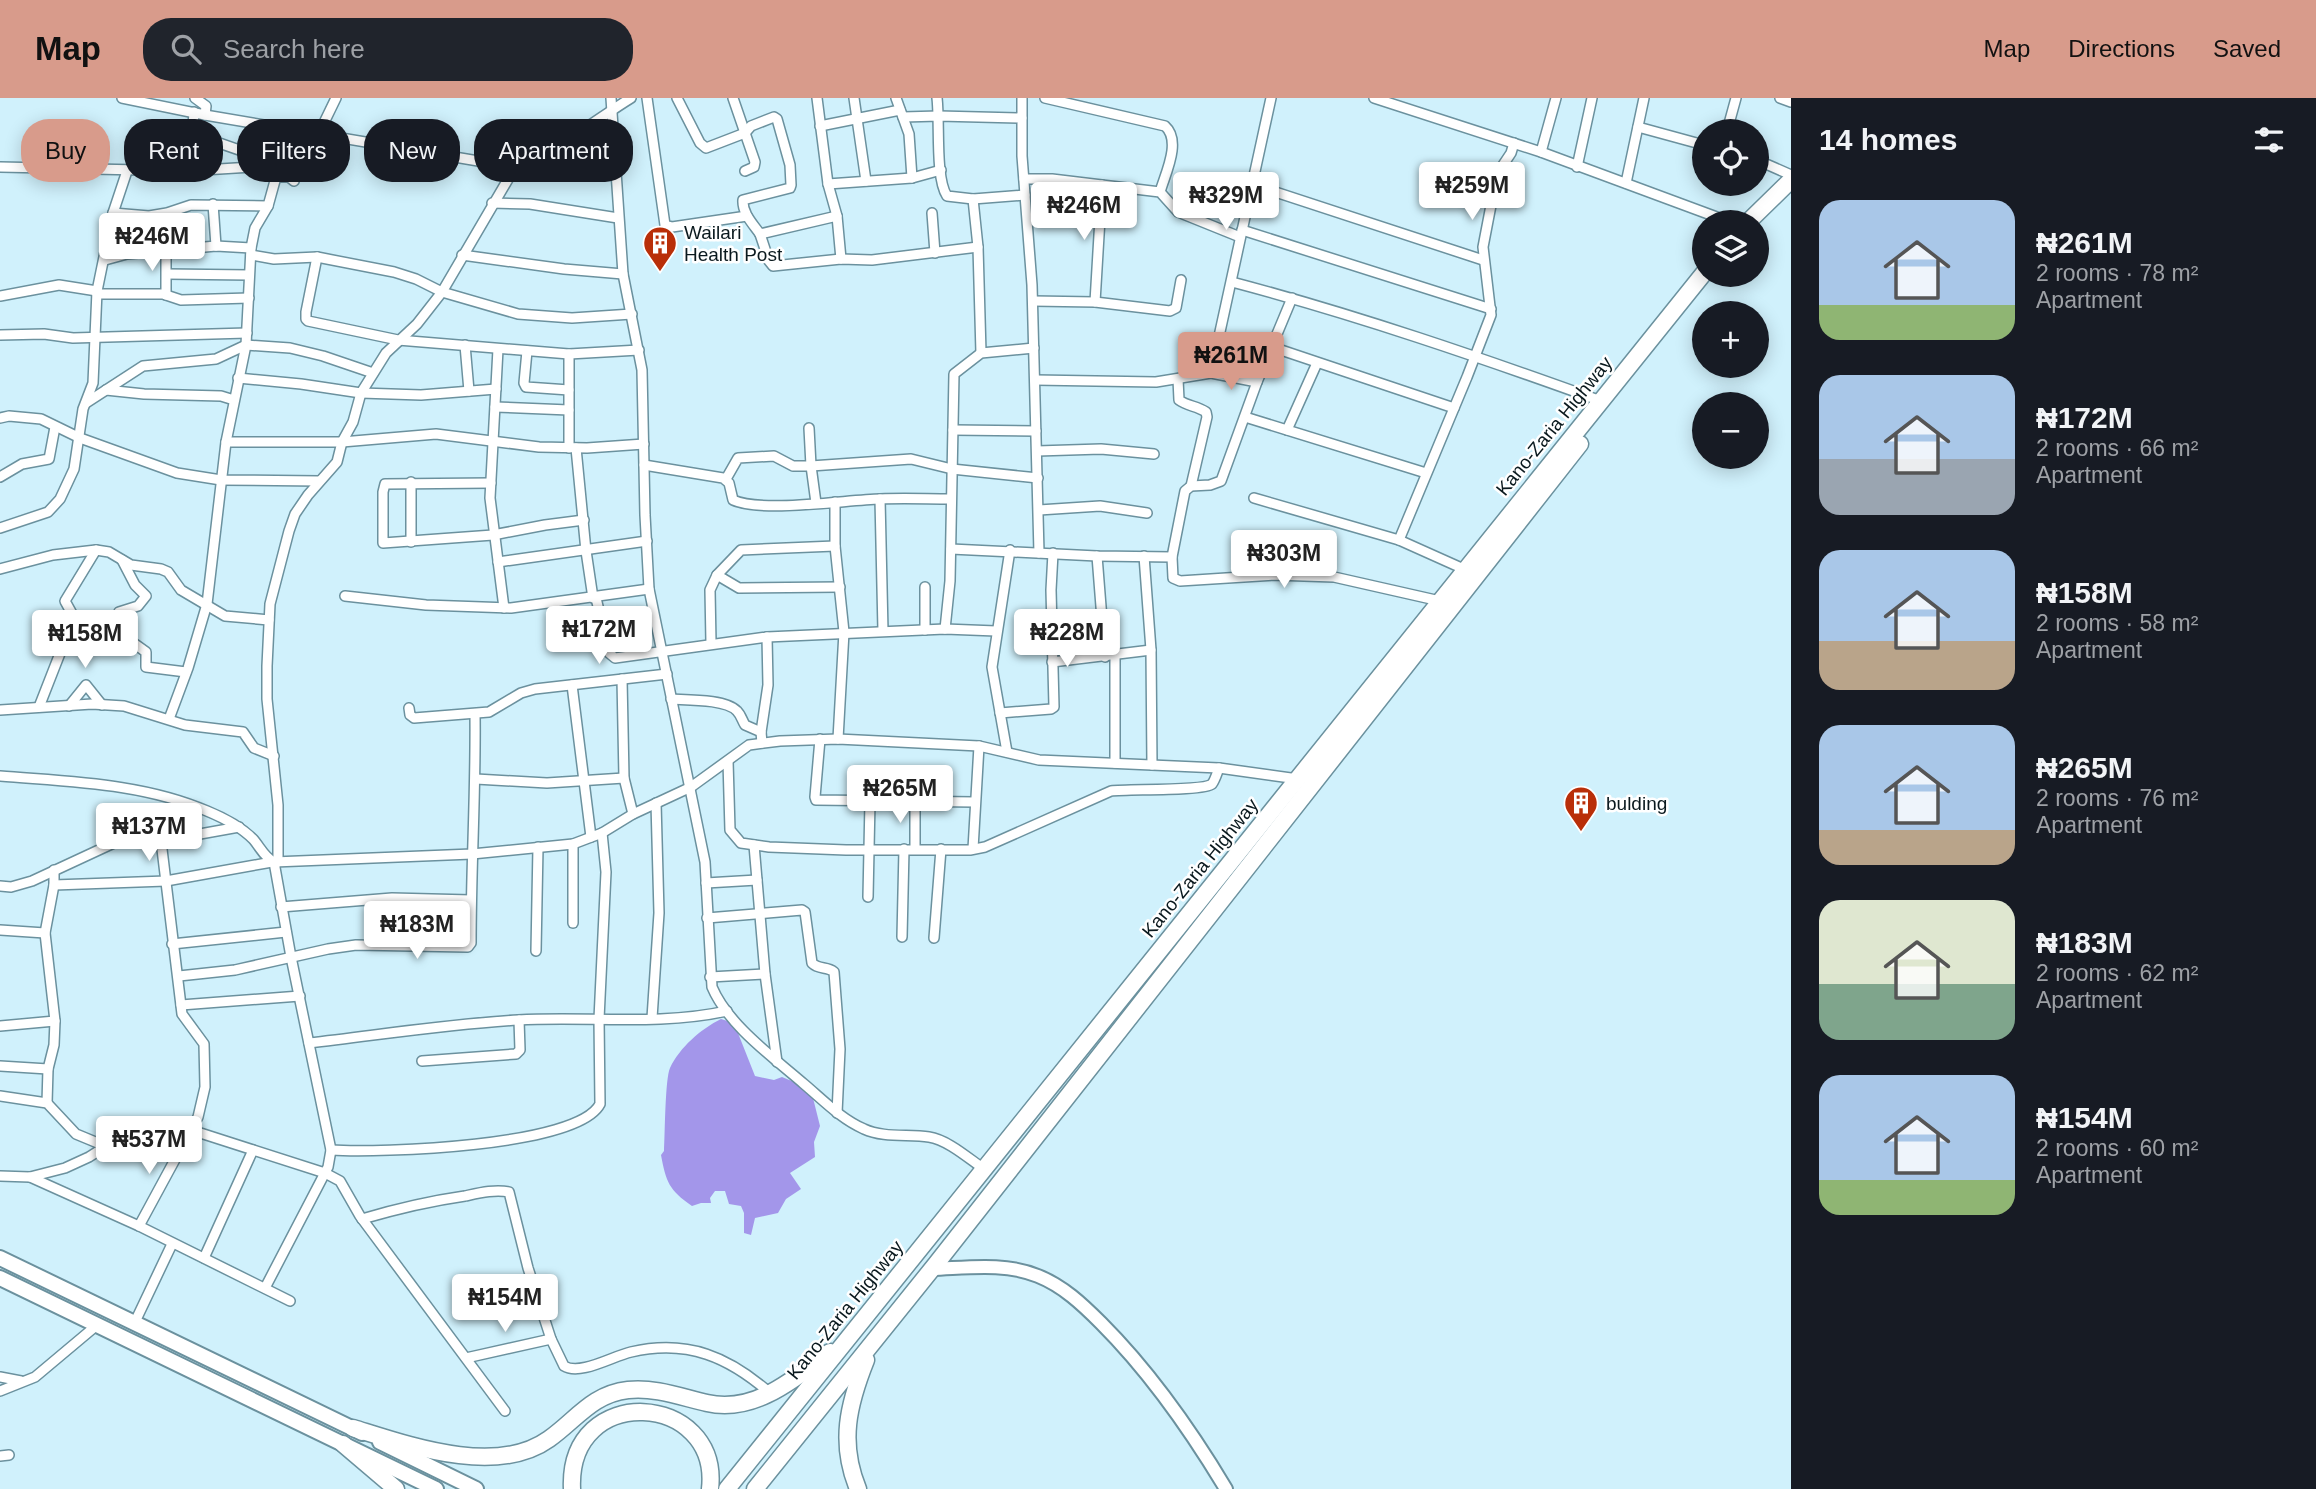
<!DOCTYPE html>
<html lang="en">
<head>
<meta charset="utf-8">
<style>
  body { margin:0; font-family:Arial,sans-serif; background:#20242c; color:#f1f3f6; height:100vh; display:flex; flex-direction:column; font-size:26px; white-space:nowrap }
  * { box-sizing:border-box; margin:0 }
  p { font-size:23px; color:#9ea1a6 }
  .icon { flex:none; width:38px; height:38px; fill:none; stroke:currentColor; stroke-width:2; stroke-linecap:round; stroke-linejoin:round }
  .map { position:relative; flex:1; overflow:hidden }
  .details { display:flex; flex-direction:column; background:#171b24; width:525px }
  .details>* { flex:none }
  .banner { position:absolute; left:21px; top:21px; width:665px; height:63px; display:flex; gap:14px }
  .controls { position:absolute; left:1692px; top:21px; display:grid; gap:14px }
  .controls a { display:grid; place-items:center; width:77px; height:77px; border-radius:50%; background:#171b24; box-shadow:0 4px 18px #0003; font-size:35px }
  .price { position:absolute; translate:-50% -60px; padding:0 16px; border-radius:7px; background:#fff; color:#222; font-size:23px; line-height:46px; filter:drop-shadow(0 2px 4px #0008) }
  .price::after { content:''; position:absolute; left:50%; top:42px; width:21px; height:16px; margin-left:-10px; background:inherit; clip-path:polygon(0 0,100% 0,50% 100%) }
  .price.current { background:#d89b8b; color:#111 }
  ul { padding:0; list-style:none }
  li { display:flex; align-items:center; gap:21px; height:175px; padding:0 28px }
  li span { display:grid; place-items:center; flex:none; width:196px; height:140px; border-radius:21px; color:#555 }
  li>.icon { margin-inline-start:auto }
  span .icon { width:84px; height:84px; fill:#fffc; stroke-width:1 }
  li b { font-size:30px }
  h2 { display:flex; justify-content:space-between; align-items:center; height:84px; padding:0 28px; font-size:30px }
  .tag { padding:0 24px; border-radius:28px; background:#171b24; box-shadow:0 4px 18px #0003; font-size:24px; line-height:63px }
  .tag.current { background:#d89b8b; color:#111 }
  header { display:flex; align-items:center; gap:42px; box-sizing:border-box; height:98px; padding:0 35px; background:#d89b8b; color:#111 }
  header strong { font-size:33px }
  nav { display:flex; gap:38px; margin-inline-start:auto; font-size:24px }
  .search { width:490px; height:63px; background:#20242c; display:flex; align-items:center; gap:18px; box-sizing:border-box; padding:0 24px; border-radius:28px; color:#9ea1a6; font-size:26px }
  main { display:flex; flex:1; min-height:0 }
  .map>svg:first-child { display:block }
  .water { fill:#a396ea }
  .lines { fill:none; stroke-linecap:round; stroke-linejoin:round }
  .street-casing { stroke:#6b919e; stroke-width:12 }
  .secondary-casing { stroke:#6b919e; stroke-width:16 }
  .primary-casing { stroke:#6b919e; stroke-width:18 }
  .highway-casing { stroke:#6b919e; stroke-width:19 }
  .street { stroke:#fff; stroke-width:9 }
  .secondary { stroke:#fff; stroke-width:12 }
  .primary { stroke:#fff; stroke-width:14 }
  .highway { stroke:#fff; stroke-width:16 }
  .labels { text-anchor:middle; dominant-baseline:central; stroke-width:5; stroke-linejoin:round; paint-order:stroke }
  .poi-label { font-size:19px; fill:#0a191e; stroke:#fff; text-anchor:start }
  .street-label { font-size:19px; fill:#0a191e; stroke:#fff }
</style>
</head>
<body>
<header>
<strong>Map</strong>
<div class="search"><svg class="icon" aria-label="search" viewBox="0 0 24 24"><circle cx="10" cy="10" r="6"/><path d="M15 15l6 6"/></svg>Search here</div>
<nav><a>Map</a><a>Directions</a><a>Saved</a></nav>
</header>
<main>
<div class="map">
<svg width="1791" height="1391" viewBox="0 0 1791 1391">
  <rect width="100%" height="100%" fill="#d0f1fc"/>
  <path class="water" d="M721,921L734,925L755,978L774,982L782,979L799,986L813,1000L820,1028L814,1044L815,1059L790,1075L801,1091L786,1101L778,1115L755,1120L751,1137L744,1135V1115L741,1108L729,1106L725,1093H715L710,1100L711,1105H701L692,1108C669,1092 666,1084 661,1057L664,1053C665,1038 665,981 670,970C680,949 701,931 721,921Z"/>
  <g class="lines">
    <g class="street-casing">
      <g id="street">
        <path d="M122,0L205,17L502,67C546,64 593,23 631,0"/>
        <polyline points="195,0 206,8 205,17"/>
        <path d="M611,0L623,176L642,272L645,417L649,491L705,764L712,889C728,927 773,959 804,986C823,1002 841,1021 864,1031C883,1040 908,1036 929,1039C948,1042 968,1060 984,1071"/>
        <polyline points="647,0 665,127 672,129 747,118"/>
        <path d="M677,0L700,45L706,50L745,35L751,28L774,19L777,21L790,67L791,87L790,90L743,102C742,115 753,126 760,136L837,118"/>
        <polyline points="733,0 755,64 754,69 745,73"/>
        <polyline points="817,0 828,86 837,118 841,161"/>
        <polyline points="854,0 866,83"/>
        <polyline points="896,0 909,36 912,80"/>
        <path d="M937,0C940,24 935,80 947,98L973,101L1025,97"/>
        <polyline points="1022,0 1022,58 1032,187 1039,455"/>
        <path d="M1045,0L1165,28C1182,43 1165,76 1160,94"/>
        <polyline points="1374,0 1541,54 1730,124"/>
        <polyline points="1780,0 1791,4"/>
        <polyline points="903,19 939,18 1022,20"/>
        <polyline points="820,28 900,12"/>
        <polyline points="1638,29 1704,47"/>
        <polyline points="1727,33 1736,0"/>
        <polyline points="316,36 320,33 336,0"/>
        <polyline points="1541,54 1556,0"/>
        <polyline points="1757,62 1791,77"/>
        <polyline points="0,69 187,73 252,69 267,61"/>
        <polyline points="1577,69 1592,0"/>
        <polyline points="1024,81 1052,81 1160,94 1178,114 1240,139"/>
        <polyline points="1626,85 1644,0"/>
        <polyline points="828,86 912,80 941,72"/>
        <polyline points="1251,86 1483,162"/>
        <polyline points="973,101 978,149 981,255"/>
        <polyline points="492,105 530,106 618,120"/>
        <polyline points="213,106 216,148"/>
        <polyline points="113,115 149,118 167,115 191,107 268,108"/>
        <polyline points="932,115 935,155"/>
        <polyline points="1242,132 1491,211"/>
        <polyline points="760,136 769,163 773,168 841,161 872,162 978,149"/>
        <polyline points="166,154 166,197"/>
        <polyline points="251,157 274,161 317,159 394,174 416,181 442,194 518,216 572,220 632,216"/>
        <polyline points="462,157 564,171 623,176"/>
        <polyline points="317,159 306,214 306,221 308,223 398,242 569,256 639,252"/>
        <polyline points="105,162 127,156 216,148 251,150"/>
        <polyline points="167,176 249,177"/>
        <path d="M1232,184C1357,217 1479,259 1601,303"/>
        <polyline points="97,196 163,196 181,202 249,200"/>
        <polyline points="0,198 59,187 97,193"/>
        <polyline points="1292,200 1257,284 1221,383 1210,387 1191,388 1185,393 1172,459 1173,480 1180,483 1274,477 1334,479 1440,503"/>
        <polyline points="1033,203 1095,204 1170,213 1176,210 1181,182"/>
        <polyline points="1095,204 1102,87"/>
        <polyline points="0,237 44,236 73,240 247,235"/>
        <polyline points="465,247 469,293"/>
        <polyline points="1272,249 1454,310"/>
        <polyline points="498,251 490,400 504,510"/>
        <polyline points="527,253 524,285 526,289 569,292"/>
        <polyline points="569,256 569,350"/>
        <polyline points="1211,275 1271,0"/>
        <polyline points="238,280 301,286 361,295 421,297 496,291"/>
        <path d="M1178,281L1179,302C1187,308 1197,308 1206,314L1207,319L1191,388"/>
        <polyline points="1035,282 1156,284 1211,275 1257,284"/>
        <polyline points="106,292 144,296 221,298 234,302"/>
        <polyline points="86,305 143,268 216,261 246,247 290,250 323,258 373,275"/>
        <polyline points="495,309 569,312"/>
        <polyline points="1245,319 1426,375"/>
        <polyline points="0,320 9,318 41,321 80,340 177,375 221,382 319,383"/>
        <polyline points="809,330 811,368 816,405"/>
        <polyline points="953,332 1036,333"/>
        <polyline points="1287,332 1317,265"/>
        <polyline points="226,344 342,344 436,336 539,349 587,350 644,346"/>
        <polyline points="576,350 586,453 593,500"/>
        <polyline points="1037,353 1101,351 1154,356"/>
        <path d="M644,367L723,380L729,385L733,402C762,415 845,402 880,401C903,400 927,401 951,401"/>
        <polyline points="0,379 22,366 49,361 55,329"/>
        <polyline points="726,381 738,360 774,358 793,368 811,368 911,361 952,371 1038,380"/>
        <polyline points="411,384 411,444"/>
        <polyline points="491,385 385,386 383,394 383,445 493,437 545,427 584,422"/>
        <polyline points="1254,400 1399,442 1466,472"/>
        <polyline points="880,401 883,533"/>
        <polyline points="835,404 835,448 844,534 838,641"/>
        <polyline points="1039,412 1100,408 1147,415"/>
        <polyline points="0,430 48,414 60,401 74,371 83,311 93,285 97,193 113,115 127,73"/>
        <polyline points="1399,442 1467,279 1491,217 1483,149 1497,76 1511,55 1514,45"/>
        <polyline points="951,451 1097,458 1172,459"/>
        <polyline points="1097,458 1105,559"/>
        <polyline points="1144,458 1151,552 1152,667"/>
        <polyline points="122,462 135,487 146,498 138,508 119,514 125,539 146,554 146,569 186,574"/>
        <polyline points="498,464 647,443"/>
        <polyline points="0,471 53,457 96,452 109,454 131,467 161,471 168,474 181,492 225,518 269,522"/>
        <polyline points="717,477 739,490 840,489"/>
        <polyline points="345,498 426,507 511,510 649,491"/>
        <polyline points="596,500 609,555 615,560 767,539 945,531 996,533"/>
        <polyline points="945,531 950,483 954,276 981,255 1034,250"/>
        <polyline points="925,532 925,489"/>
        <polyline points="711,545 710,492 717,477 741,452 835,448"/>
        <polyline points="1052,564 1151,552"/>
        <polyline points="622,581 624,680 633,716"/>
        <polyline points="572,587 591,739"/>
        <path d="M671,601C687,602 726,601 737,613C741,617 742,622 745,627L761,634L762,645"/>
        <polyline points="69,608 86,587 102,607"/>
        <polyline points="39,609 66,540 76,523 65,503 96,452"/>
        <polyline points="409,610 410,617 414,620 489,614 521,595 535,591 667,576"/>
        <polyline points="0,612 92,606 124,608 185,627 243,634 254,650 274,658"/>
        <polyline points="1000,615 1051,611 1054,609 1051,492 1053,455"/>
        <polyline points="169,621 188,570 207,506 226,344 246,247 251,150 255,130 268,108 276,79 289,79 294,83 296,77 294,71 288,69 199,38 193,28 194,14"/>
        <polyline points="761,634 768,587 767,539"/>
        <polyline points="820,641 815,699 816,702 975,704"/>
        <polyline points="1007,654 992,569 1010,452"/>
        <path d="M728,663L730,732L741,745L769,749L846,752H970L985,749L1111,693C1128,691 1204,693 1212,686C1215,682 1217,675 1219,670"/>
        <polyline points="1115,665 1115,558"/>
        <polyline points="895,675 896,703"/>
        <path d="M0,678C70,684 142,685 207,713C224,720 240,728 253,741C260,749 265,760 274,764L472,756L573,746L602,735L633,716L691,689L749,647L780,643L838,641L979,648L1039,662L1219,670L1298,681"/>
        <polyline points="476,681 547,685 624,680"/>
        <polyline points="754,747 765,876 777,964"/>
        <polyline points="915,751 915,703"/>
        <polyline points="973,751 979,648"/>
        <polyline points="278,764 278,707 267,601 267,568 270,506 289,433 295,416 308,397 337,364 342,344 353,324 361,295 386,255 417,226 442,194 517,66"/>
        <polyline points="706,785 757,782"/>
        <polyline points="54,787 166,783 272,764"/>
        <polyline points="0,788 11,789 32,783 116,744 161,743 239,729"/>
        <polyline points="868,799 870,703"/>
        <polyline points="281,809 392,800 471,802"/>
        <path d="M707,820L802,812L805,814L812,865C819,872 827,868 834,874L840,951L837,1015"/>
        <polyline points="573,825 573,746"/>
        <polyline points="0,832 45,835"/>
        <polyline points="902,839 904,751"/>
        <polyline points="934,840 941,751"/>
        <polyline points="172,846 286,834"/>
        <polyline points="536,853 538,749"/>
        <path d="M179,878L235,872L328,851L356,847L468,849L471,845C471,768 476,692 475,616"/>
        <polyline points="710,879 765,876"/>
        <polyline points="181,907 300,898"/>
        <polyline points="652,920 659,815 656,705"/>
        <polyline points="0,928 55,923"/>
        <path d="M309,945C379,937 448,926 518,922C587,918 659,928 727,913"/>
        <polyline points="422,963 516,956 520,952 519,922"/>
        <polyline points="0,968 48,971"/>
        <polyline points="0,998 47,1005 76,1036 105,1048"/>
        <polyline points="47,1005 48,971 54,947 55,923 45,835 54,787 54,772"/>
        <polyline points="191,1032 325,1075 340,1083 360,1118 505,1313"/>
        <path d="M331,1052C379,1055 578,1049 600,1006L599,921L606,774L602,735"/>
        <polyline points="0,1078 30,1079 65,1070 89,1059 114,1043 186,1042"/>
        <polyline points="30,1079 139,1128 290,1203"/>
        <path d="M362,1121C396,1111 430,1103 465,1098C479,1095 495,1091 509,1094L528,1170L551,1241L564,1268C580,1278 613,1258 631,1254C688,1241 729,1259 771,1296"/>
        <polyline points="139,1128 198,1019 205,989 204,946 182,916 161,743"/>
        <polyline points="204,1160 253,1052"/>
        <polyline points="265,1190 328,1069 331,1052 291,859 274,764"/>
        <polyline points="134,1226 172,1146"/>
        <polyline points="466,1260 551,1241"/>
        <polyline points="0,1279 21,1283"/>
        <polyline points="0,1293 35,1279 97,1227"/>
        <polyline points="0,1358 9,1357"/>
      </g>
    </g>
    <g class="secondary-casing">
      <path id="secondary" d="M932,1171C966,1170 1005,1164 1038,1178C1063,1188 1082,1206 1101,1225C1151,1275 1190,1331 1226,1391"/>
    </g>
    <g class="primary-casing">
      <g id="primary">
        <polyline points="0,1160 362,1335"/>
        <polyline points="0,1180 436,1391"/>
        <polyline points="380,1344 476,1391"/>
      </g>
    </g>
    <g class="highway-casing">
      <g id="highway">
        <polyline points="1748,124 1791,82"/>
        <path d="M353,1330C408,1347 496,1379 549,1341C576,1322 592,1296 628,1292C655,1289 681,1299 707,1305C755,1316 795,1280 830,1254"/>
        <polyline points="343,1346 396,1391"/>
        <path d="M572,1391C567,1283 721,1294 710,1391"/>
        <polyline points="727,1391 1704,175"/>
        <polyline points="755,1391 936,1166 1580,346"/>
        <path d="M858,1391C839,1345 848,1307 866,1262"/>
      </g>
    </g>
    <use href="#street" class="street"/>
    <use href="#secondary" class="secondary"/>
    <use href="#primary" class="primary"/>
    <use href="#highway" class="highway"/>
  </g>
  <defs>
    <g id="building-pin" transform="scale(1.75)"><path d="M0 17L-7.5 6A9.5 9.5 0 1 1 7.5 6Z" fill="#b92f09" stroke="#fff"/><path d="M-4-6H4V6H1V3H-1V6H-4ZM-2.5-4.3h1.7v1.8h-1.7ZM.8-4.3h1.7v1.8H.8ZM-2.5-1h1.7V.8h-1.7ZM.8-1h1.7V.8H.8Z" fill="#fff"/></g>
  </defs>
  <g fill-rule="evenodd">
    <use href="#building-pin" x="660" y="145"/>
    <use href="#building-pin" x="1581" y="705"/>
  </g>
  <g class="labels">
    <g class="poi-label">
      <text x="684" y="134">Wailari<tspan x="684" dy="22">Health Post</tspan></text>
      <text x="1606" y="705">bulding</text>
    </g>
    <g class="street-label">
      <text transform="translate(1554 328) rotate(-51)">Kano-Zaria Highway</text>
      <text transform="translate(1200 770) rotate(-51)">Kano-Zaria Highway</text>
      <text transform="translate(845 1212) rotate(-51)">Kano-Zaria Highway</text>
    </g>
  </g>
</svg>
<div class="controls">
<a><svg class="icon" aria-label="locate" viewBox="0 0 24 24"><circle cx="12" cy="12" r="6"/><path d="M12 2v4M12 18v4M2 12h4M18 12h4"/></svg></a>
<a><svg class="icon" aria-label="layers" viewBox="0 0 24 24"><path d="M12 4l9 5-9 5-9-5zM3 14l9 5 9-5"/></svg></a>
<a>+</a>
<a>−</a>
</div>
<b class="price" style="left:1472px;top:124px">₦259M</b>
<b class="price" style="left:1226px;top:134px">₦329M</b>
<b class="price" style="left:1084px;top:144px">₦246M</b>
<b class="price" style="left:152px;top:175px">₦246M</b>
<b class="price current" style="left:1231px;top:294px">₦261M</b>
<b class="price" style="left:1284px;top:492px">₦303M</b>
<b class="price" style="left:599px;top:568px">₦172M</b>
<b class="price" style="left:1067px;top:571px">₦228M</b>
<b class="price" style="left:85px;top:572px">₦158M</b>
<b class="price" style="left:900px;top:727px">₦265M</b>
<b class="price" style="left:149px;top:765px">₦137M</b>
<b class="price" style="left:417px;top:863px">₦183M</b>
<b class="price" style="left:149px;top:1078px">₦537M</b>
<b class="price" style="left:505px;top:1236px">₦154M</b>
<div class="banner">
<a class="tag current">Buy</a>
<a class="tag">Rent</a>
<a class="tag">Filters</a>
<a class="tag">New</a>
<a class="tag">Apartment</a>
</div>
</div>
<section class="details">
<h2>14 homes<svg class="icon" aria-label="filters" viewBox="0 0 24 24"><path d="M4 7h16M4 17h16"/><circle cx="9" cy="7" r="2"/><circle cx="15" cy="17" r="2"/></svg></h2>
<ul>
<li><span style="background:linear-gradient(#a9c7e8 75%,#8fb573 0)"><svg class="icon" aria-label="home" viewBox="0 0 24 24"><path d="M3 11l9-7 9 7M6 9v11h12V9"/></svg></span><div><b>₦261M</b><p>2 rooms · 78 m²</p><p>Apartment</p></div></li>
<li><span style="background:linear-gradient(#a9c7e8 60%,#9aa5b1 0)"><svg class="icon" aria-label="home" viewBox="0 0 24 24"><path d="M3 11l9-7 9 7M6 9v11h12V9"/></svg></span><div><b>₦172M</b><p>2 rooms · 66 m²</p><p>Apartment</p></div></li>
<li><span style="background:linear-gradient(#a9c7e8 65%,#b9a48a 0)"><svg class="icon" aria-label="home" viewBox="0 0 24 24"><path d="M3 11l9-7 9 7M6 9v11h12V9"/></svg></span><div><b>₦158M</b><p>2 rooms · 58 m²</p><p>Apartment</p></div></li>
<li><span style="background:linear-gradient(#a9c7e8 75%,#b9a48a 0)"><svg class="icon" aria-label="home" viewBox="0 0 24 24"><path d="M3 11l9-7 9 7M6 9v11h12V9"/></svg></span><div><b>₦265M</b><p>2 rooms · 76 m²</p><p>Apartment</p></div></li>
<li><span style="background:linear-gradient(#dfe7d0 60%,#7fa58c 0)"><svg class="icon" aria-label="home" viewBox="0 0 24 24"><path d="M3 11l9-7 9 7M6 9v11h12V9"/></svg></span><div><b>₦183M</b><p>2 rooms · 62 m²</p><p>Apartment</p></div></li>
<li><span style="background:linear-gradient(#a9c7e8 75%,#8fb573 0)"><svg class="icon" aria-label="home" viewBox="0 0 24 24"><path d="M3 11l9-7 9 7M6 9v11h12V9"/></svg></span><div><b>₦154M</b><p>2 rooms · 60 m²</p><p>Apartment</p></div></li>
</ul>
</section>
</main>
</body>
</html>
